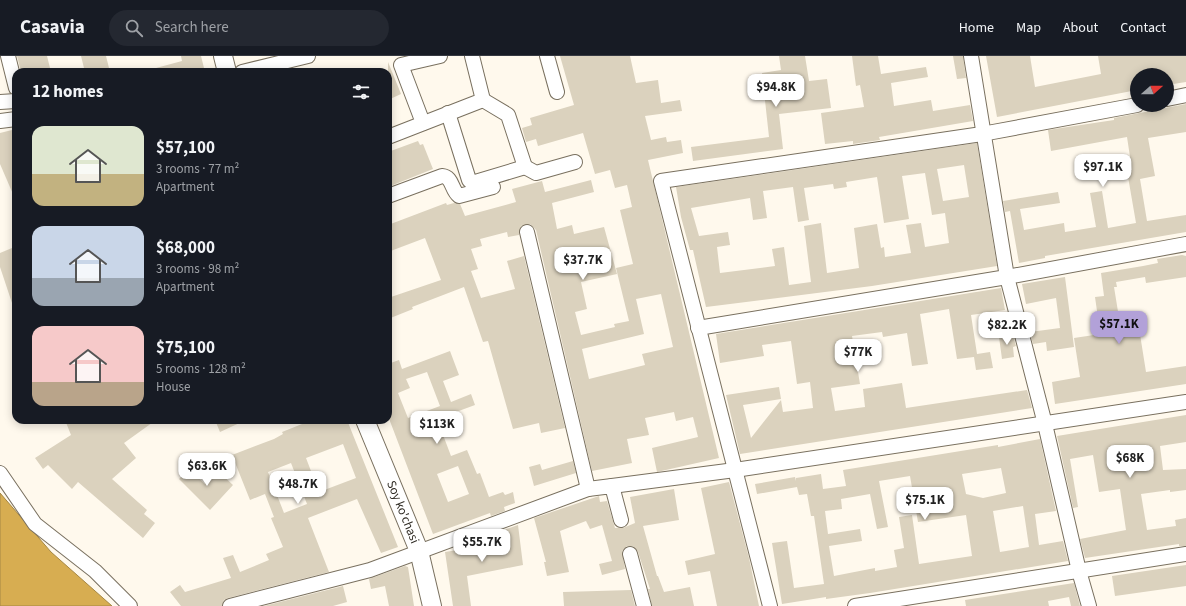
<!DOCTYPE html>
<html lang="en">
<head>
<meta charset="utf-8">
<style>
  body { margin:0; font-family:"Source Sans 3",sans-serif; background:#242831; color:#f1f3f6; height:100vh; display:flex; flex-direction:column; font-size:15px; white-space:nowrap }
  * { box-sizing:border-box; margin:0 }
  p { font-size:13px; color:#9ea1a6 }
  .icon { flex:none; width:22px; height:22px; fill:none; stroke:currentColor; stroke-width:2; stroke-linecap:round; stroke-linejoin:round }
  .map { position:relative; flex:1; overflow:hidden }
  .sheet { position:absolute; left:12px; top:12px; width:380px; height:356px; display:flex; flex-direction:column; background:#171b24; border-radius:12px; box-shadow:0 2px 10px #0003 }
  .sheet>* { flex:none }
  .needle { width:26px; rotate:69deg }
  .fabs { position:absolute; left:1130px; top:12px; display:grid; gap:8px }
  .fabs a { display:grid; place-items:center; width:44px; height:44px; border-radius:50%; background:#171b24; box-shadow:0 2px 10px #0003; font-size:20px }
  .price { position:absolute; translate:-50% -34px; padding:0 9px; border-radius:8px; background:#fff; color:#222; font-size:13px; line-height:26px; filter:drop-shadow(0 1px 2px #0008) }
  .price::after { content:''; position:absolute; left:50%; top:24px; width:12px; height:9px; margin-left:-6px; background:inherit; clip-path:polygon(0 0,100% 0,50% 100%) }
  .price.on { background:#b2a1d8; color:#111 }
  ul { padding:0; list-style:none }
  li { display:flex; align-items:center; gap:12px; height:100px; padding:0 20px }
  li span { display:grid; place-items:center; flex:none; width:112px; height:80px; border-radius:12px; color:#555 }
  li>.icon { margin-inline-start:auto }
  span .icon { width:48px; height:48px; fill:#fffc; stroke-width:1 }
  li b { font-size:17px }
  h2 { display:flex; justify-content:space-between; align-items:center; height:48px; padding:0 20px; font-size:17px }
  header { display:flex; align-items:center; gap:24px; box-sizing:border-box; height:56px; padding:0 20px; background:#171b24; border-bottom:1px solid #363941 }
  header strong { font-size:19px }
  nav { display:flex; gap:22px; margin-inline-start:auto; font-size:14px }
  .search { width:280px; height:36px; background:#242831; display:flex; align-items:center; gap:10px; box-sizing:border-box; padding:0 14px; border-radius:22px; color:#9ea1a6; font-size:15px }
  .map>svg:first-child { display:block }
  .water { fill:#d7ad51; stroke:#a58744 }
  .building { fill:#dbd2be; fill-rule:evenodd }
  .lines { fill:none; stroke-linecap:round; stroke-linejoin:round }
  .minor-casing { stroke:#79705f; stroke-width:16 }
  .major-casing { stroke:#79705f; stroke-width:20 }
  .minor { stroke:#fff; stroke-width:14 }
  .major { stroke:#fff; stroke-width:18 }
  .labels { text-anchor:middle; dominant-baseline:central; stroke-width:4; stroke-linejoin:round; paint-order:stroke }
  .street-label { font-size:13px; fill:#312d26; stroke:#fff }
</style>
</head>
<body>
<header>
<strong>Casavia</strong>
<div class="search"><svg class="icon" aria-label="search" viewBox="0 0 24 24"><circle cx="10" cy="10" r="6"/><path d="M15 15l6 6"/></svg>Search here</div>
<nav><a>Home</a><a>Map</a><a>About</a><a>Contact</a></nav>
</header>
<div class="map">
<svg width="1186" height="550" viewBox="0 0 1186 550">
  <rect width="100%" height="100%" fill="#fff9ed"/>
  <polygon class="water" points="0,437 51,496 112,550 0,550"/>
  <g class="building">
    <polygon points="17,0 47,0 51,16 21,16"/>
    <polygon points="81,0 106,0 110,16 85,16"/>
    <polygon points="181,0 201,0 205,16 156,16 156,12 182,5"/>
    <path d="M560,0H630L636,27L658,24L661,47L680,44L682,55L645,60L651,84L666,81L667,86L681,84L683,97L648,104L719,402L657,416L652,392L698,381L693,361L676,365L674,356L645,362L649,379L627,383L632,407L592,415L536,174L530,168L521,170L519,179L508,181L507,176L480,183L482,190L471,193L478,213L471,215L481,242L515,233L507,205L524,200L565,372L541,377L539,367L513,373L488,285L483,286L464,231L412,251L413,253L388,263V242L441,224L425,182L388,196V169L446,147L447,149L454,147L460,148L465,160L516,146L512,133L542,125L545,136L591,124L594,136L552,147L557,173L572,169L574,178L604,171L617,218L581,226L587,253L575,256L581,279L615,271L614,268L629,265L616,212L633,208L620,154L632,151L627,129L615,132L610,114L595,118L583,77L538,90L536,83L526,86L522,72L532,69L530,62L574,49ZM661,238L673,291L642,298L645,309L589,323L582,293L644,278L636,243Z"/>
    <polygon points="779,0 805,0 809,25 827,23 831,52 779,58 783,93 693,105 691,91 769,81 762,17 781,14"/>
    <polygon points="852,0 878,0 881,18 926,11 928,21 891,27 894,50 931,44 933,55 970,49 973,65 879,81 880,84 853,88 853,85 825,88 821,57 864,51 860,29 856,30"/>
    <polygon points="953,0 963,0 966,22 957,23"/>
    <polygon points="986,0 1030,0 1035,31 1101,18 1098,0 1186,0 1186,26 1167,29 1167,19 1137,19 1137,34 997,61"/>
    <polygon points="388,6 401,38 388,44"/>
    <polygon points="1186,48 1186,76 1148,82 1155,120 1140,123 1147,165 1186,159 1186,176 1045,200 1045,202 1019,207 1010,155 1005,156 1003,145 1058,136 1060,147 1020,153 1024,174 1064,167 1065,176 1096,171 1090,137 1102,135 1108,172 1136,167 1127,115 1132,114 1127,81 1051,95 1048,74 1114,64 1114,62"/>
    <polygon points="16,73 16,145 0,108 0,77"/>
    <polygon points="418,85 420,89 423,88 433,113 388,131 388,96"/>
    <path d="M977,87L997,210L872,230L706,251L693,194H690L681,161L676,131ZM964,109L969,141L943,145L937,113ZM925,117L932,159L945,157L949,187L925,191L921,167L906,169L911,197L885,201L884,191L881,192L877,168L854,172L859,212L827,217L821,167L804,170L811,226L789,229L784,191L772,193L775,210L720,217L717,191L730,189L728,176L699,180L691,152L750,142L753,164L767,162L763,135L793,131L798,166L809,164L804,132L833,128L834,133L847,131L846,126L877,121L884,167L909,163L902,120Z"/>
    <polygon points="12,192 16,205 16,253 14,253 0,211 0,197"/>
    <polygon points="1182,199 1186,200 1186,221 1146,227 1145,221 1116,226 1117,231 1114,231 1121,274 1139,272 1146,316 1186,310 1186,328 1055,348 1052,326 1080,321 1074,282 1094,279 1093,270 1099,269 1095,241 1104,240 1101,217 1143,210 1158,207 1157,203"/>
    <polygon points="1065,221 1074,291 1047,295 1046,286 1033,288 1030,276 1060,272 1056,242 1026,248 1022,228"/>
    <polygon points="1001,232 1005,254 971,259 977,298 990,296 993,312 976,314 974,301 957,303 949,253 920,258 928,308 912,310 907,277 883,281 882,276 852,280 860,328 831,332 835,355 865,351 863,333 902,327 906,352 1027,334 1032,352 740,398 726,339 779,331 781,343 743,349 751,382 781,344 783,356 813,352 810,326 797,328 791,285 762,289 764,300 720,307 716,278"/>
    <polygon points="1013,279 1016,290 1013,291 1014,301 1002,303 999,281"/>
    <path d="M450,295L459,319L443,325L451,346L471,338L475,349L437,363L451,400L467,394L477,418L480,417L489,441L503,436L505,439L513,436L515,447L504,451L505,455L491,460L490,457L433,478L388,360V308L399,304L402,313ZM427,316L440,350L408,362L398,337L410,332L406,323ZM458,410L469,438L448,446L437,418Z"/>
    <polygon points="1186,359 1186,386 1160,390 1163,414 1186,413 1186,434 1170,436 1170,434 1141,438 1147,474 1176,470 1175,464 1186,462 1186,490 1179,490 1179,488 1085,502 1080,483 1126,474 1120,433 1099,436 1093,399 1070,403 1078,451 1073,452 1057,380"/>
    <polygon points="65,364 156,364 124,387 136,402 112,423 147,454 144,458 155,467 143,482 78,426 72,433 48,409 43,413 35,402 71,379"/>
    <polygon points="215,364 246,364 220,376"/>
    <path d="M312,364H347L398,491L381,497L357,443L308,462L329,516L228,542L224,544L222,550H181L170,536L180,529L185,536L231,522L223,502L233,499L240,516L269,504L266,498L283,491L271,462L274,461L265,438L250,444L232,399L274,383L283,378L282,376ZM343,388L356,422L319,436L306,402ZM291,407L307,448L284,457L268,416Z"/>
    <path d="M1040,383L1056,455L1035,458L1039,489L1063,485L1068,505L870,537L826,543V541L782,548L772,487L787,485L794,532L824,528L814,460H811L807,438L799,439L797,431L757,438L755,428L795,421L796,425V422L821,418L823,433L846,430L843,414L998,389V391ZM1001,412L1006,437L983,442L966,438L962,418ZM910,420L918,466L966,459L972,500L919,508L912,459L899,461L904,492L894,494L897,511L875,515V512L834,520L829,490L862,485L860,473L828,478L825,455L842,453L841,443L870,438L877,473L888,471L879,425ZM1023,450L1029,491L1000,496L993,455Z"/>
    <polygon points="573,405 576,417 534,430 529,411 540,408 542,414"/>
    <polygon points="189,413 205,428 217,414 233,429 210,454 179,423"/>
    <polygon points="729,426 749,502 759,550 717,550 710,515 688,519 685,505 715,498 701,432"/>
    <polygon points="674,433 679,464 643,470 657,520 658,520 664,536 690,531 694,550 652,550 648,533 650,533 638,496 633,490 627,490 622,495 625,513 602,519 599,508 612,505 602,469 590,473 586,465 560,475 569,516 547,520 544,506 546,506 534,462 599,440 600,446 607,445 615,472 623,472 635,467 630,441"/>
    <polygon points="518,469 523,509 467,520 471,550 453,550 445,496 502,487 498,476"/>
    <polygon points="1186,509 1186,530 1115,540 1112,520"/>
    <polygon points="405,510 408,511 414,550 389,550 385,530 371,533 369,523"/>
    <polygon points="1074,527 1080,550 1071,550 1069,541 1048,545 1049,550 966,550 965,544"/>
    <polygon points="343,530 347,546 333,550 264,550"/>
    <polygon points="631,534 635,550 564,550 563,536"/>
  </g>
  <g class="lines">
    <g class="minor-casing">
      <g id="minor">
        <polyline points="8,0 16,32"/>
        <polyline points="547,0 557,36"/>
        <polyline points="971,0 1007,221 1045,368 1079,515 1089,550"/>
        <polyline points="242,16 308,0"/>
        <polyline points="1167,43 1186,39"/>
        <polyline points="0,46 16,45"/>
        <polyline points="448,57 469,124 472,127 525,111 508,59 483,44"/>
        <polyline points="0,65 16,63"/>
        <polyline points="423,67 401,9 440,0"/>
        <polyline points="388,81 483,44 472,0"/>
        <polyline points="525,111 536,117 575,106"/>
        <path d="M388,140L442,120C453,121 451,134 459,140L493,131"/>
        <polyline points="527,176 588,433"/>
        <polyline points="698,272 1007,221 1186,188"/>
        <polyline points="0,417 35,468 95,515 130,550"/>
        <polyline points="612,430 735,414 1186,346"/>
        <polyline points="630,498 644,550"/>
        <polyline points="230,550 370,514 588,433 612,430 621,464"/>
        <polyline points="770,550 661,125 982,78 1137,49"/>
        <polyline points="855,550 1186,498"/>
      </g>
    </g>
    <g class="major-casing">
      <g id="major">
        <polyline points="223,0 227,16"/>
        <polyline points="365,364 419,495 432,550"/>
      </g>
    </g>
    <use href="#minor" class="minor"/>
    <use href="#major" class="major"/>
  </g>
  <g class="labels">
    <g class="street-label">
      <text transform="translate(403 456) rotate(68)">Soy ko'chasi</text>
    </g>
  </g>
</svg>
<div class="fabs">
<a><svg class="needle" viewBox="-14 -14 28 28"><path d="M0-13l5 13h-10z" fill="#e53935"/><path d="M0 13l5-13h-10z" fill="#9ea1a6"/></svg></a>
</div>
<b class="price" style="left:776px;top:52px">$94.8K</b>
<b class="price" style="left:1103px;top:132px">$97.1K</b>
<b class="price" style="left:583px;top:225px">$37.7K</b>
<b class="price on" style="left:1119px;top:289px">$57.1K</b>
<b class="price" style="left:1007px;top:290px">$82.2K</b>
<b class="price" style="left:858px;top:317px">$77K</b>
<b class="price" style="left:437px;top:389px">$113K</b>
<b class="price" style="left:1130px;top:423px">$68K</b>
<b class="price" style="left:207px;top:431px">$63.6K</b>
<b class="price" style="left:298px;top:449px">$48.7K</b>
<b class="price" style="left:925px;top:465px">$75.1K</b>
<b class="price" style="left:482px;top:507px">$55.7K</b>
<section class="sheet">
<h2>12 homes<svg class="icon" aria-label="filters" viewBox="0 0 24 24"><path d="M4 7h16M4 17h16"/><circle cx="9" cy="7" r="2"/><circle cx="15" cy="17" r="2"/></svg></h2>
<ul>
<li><span style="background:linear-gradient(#dfe7d0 60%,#c2b280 0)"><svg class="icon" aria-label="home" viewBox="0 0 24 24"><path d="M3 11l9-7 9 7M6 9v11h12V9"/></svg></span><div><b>$57,100</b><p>3 rooms · 77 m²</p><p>Apartment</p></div></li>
<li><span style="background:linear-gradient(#c9d6e8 65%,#9aa5b1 0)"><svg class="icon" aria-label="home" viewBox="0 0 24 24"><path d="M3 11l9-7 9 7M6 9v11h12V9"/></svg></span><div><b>$68,000</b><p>3 rooms · 98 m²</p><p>Apartment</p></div></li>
<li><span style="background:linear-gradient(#f6c9c9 70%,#b9a48a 0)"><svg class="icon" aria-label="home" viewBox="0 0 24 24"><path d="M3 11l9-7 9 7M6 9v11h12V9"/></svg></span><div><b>$75,100</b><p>5 rooms · 128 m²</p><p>House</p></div></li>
</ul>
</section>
</div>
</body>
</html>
